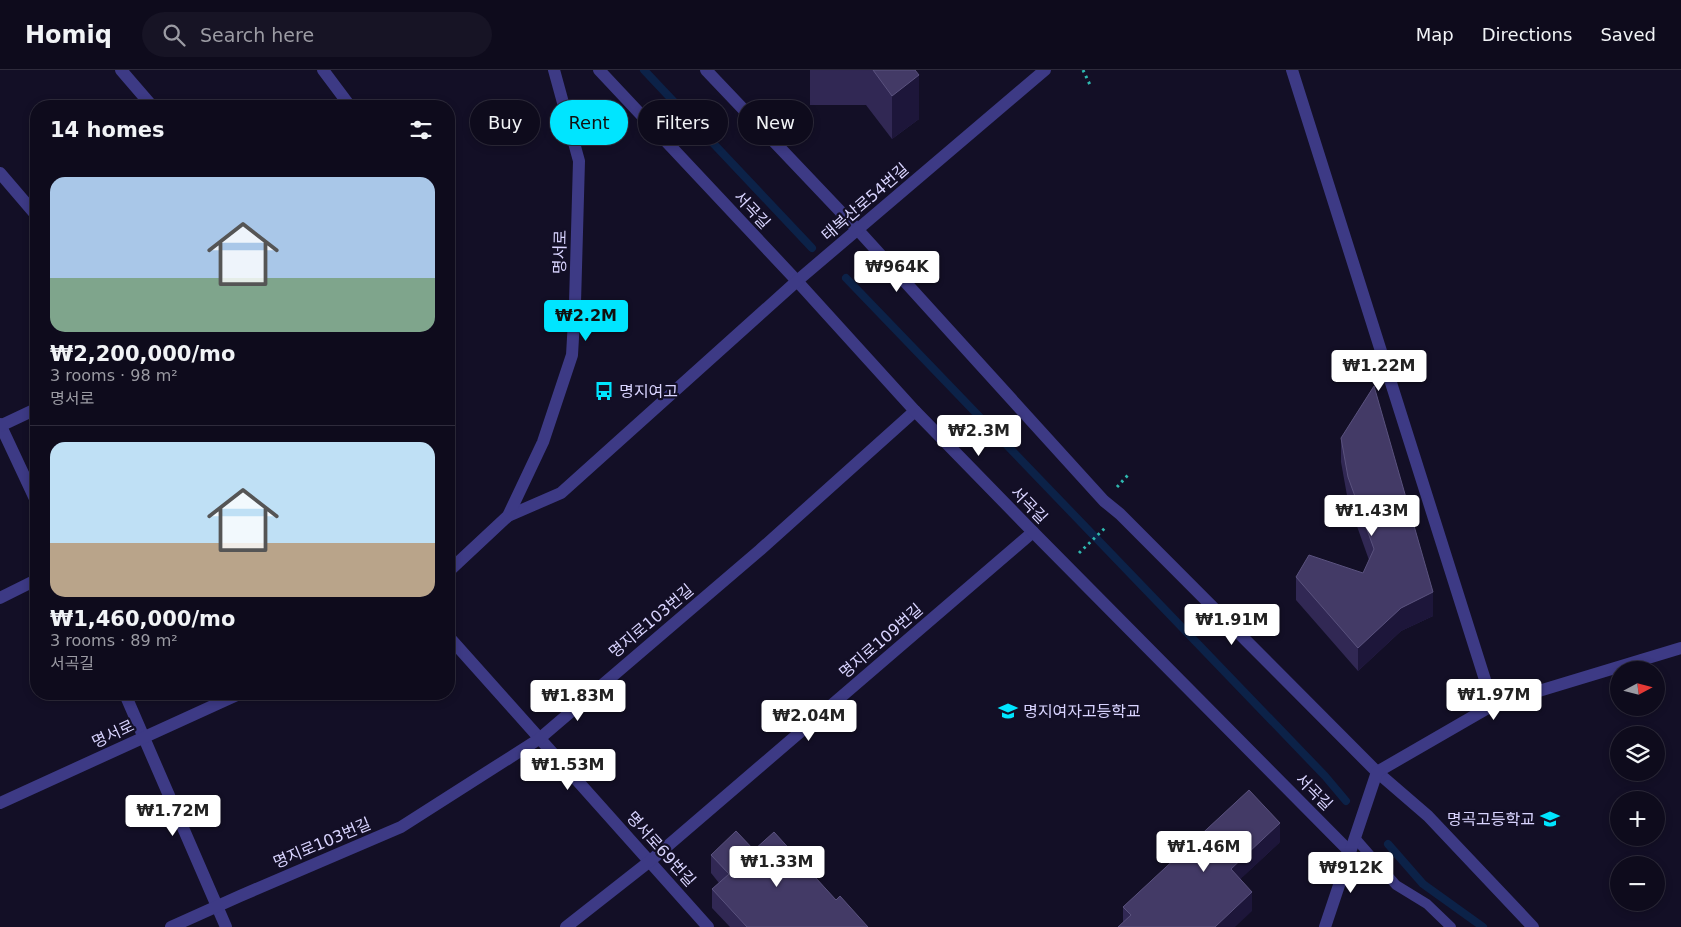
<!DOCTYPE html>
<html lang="en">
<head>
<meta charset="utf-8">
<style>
  body { margin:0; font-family:"DejaVu Sans","Noto Sans KR",sans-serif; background:#171425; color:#f1f3f6; height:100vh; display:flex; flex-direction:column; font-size:19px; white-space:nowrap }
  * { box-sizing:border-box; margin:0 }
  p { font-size:16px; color:#9b9ba3 }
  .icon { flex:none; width:28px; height:28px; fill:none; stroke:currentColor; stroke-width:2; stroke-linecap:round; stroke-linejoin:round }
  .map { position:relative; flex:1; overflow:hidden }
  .side { position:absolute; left:30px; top:30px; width:425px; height:600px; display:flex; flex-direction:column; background:#0e0b1c; border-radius:20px; box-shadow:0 2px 8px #0003,0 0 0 1px #2e2b3b }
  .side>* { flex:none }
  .banner { position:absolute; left:470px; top:30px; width:475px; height:45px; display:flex; gap:10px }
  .needle { width:32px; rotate:83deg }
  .fabs { position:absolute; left:1610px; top:591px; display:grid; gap:10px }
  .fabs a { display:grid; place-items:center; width:55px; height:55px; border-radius:50%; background:#0e0b1c; box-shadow:0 2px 8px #0003,0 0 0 1px #2e2b3b; font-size:25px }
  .price { position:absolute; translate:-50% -42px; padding:0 11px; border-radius:5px; background:#fff; color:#222; font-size:16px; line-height:32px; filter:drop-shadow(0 1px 2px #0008) }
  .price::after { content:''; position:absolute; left:50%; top:30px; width:15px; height:11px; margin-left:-8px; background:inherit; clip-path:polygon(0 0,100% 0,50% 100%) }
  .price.selected { background:#00e5ff; color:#111 }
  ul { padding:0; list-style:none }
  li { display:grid; align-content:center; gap:10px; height:265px; padding:0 20px }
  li+li { border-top:1px solid #2e2b3b }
  li span { display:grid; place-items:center; height:155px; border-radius:15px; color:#555 }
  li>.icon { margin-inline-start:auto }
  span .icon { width:90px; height:90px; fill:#fffc; stroke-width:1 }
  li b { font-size:21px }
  h2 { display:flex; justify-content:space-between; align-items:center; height:60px; padding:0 20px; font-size:21px }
  .pill { padding:0 18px; border-radius:22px; background:#0e0b1c; box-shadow:0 2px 8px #0003,0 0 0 1px #2e2b3b; font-size:18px; line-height:45px }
  .pill.selected { background:#00e5ff; color:#111 }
  header { display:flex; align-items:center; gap:30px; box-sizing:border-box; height:70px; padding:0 25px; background:#0e0b1c; border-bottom:1px solid #2e2b3b }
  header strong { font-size:24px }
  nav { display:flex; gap:28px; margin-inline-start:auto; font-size:18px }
  .search { width:350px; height:45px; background:#171425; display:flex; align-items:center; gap:12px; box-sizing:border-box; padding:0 18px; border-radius:28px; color:#9b9ba3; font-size:19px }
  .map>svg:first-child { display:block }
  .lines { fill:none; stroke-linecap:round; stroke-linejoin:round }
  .stream { stroke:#0c2248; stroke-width:8 }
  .path { stroke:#2fb8b0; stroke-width:3; stroke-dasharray:2.5 4; stroke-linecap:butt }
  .service { stroke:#3d3a85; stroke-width:10 }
  .minor { stroke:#3d3a85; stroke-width:12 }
  .tertiary { stroke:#3d3a85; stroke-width:12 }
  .wall { fill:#312854 }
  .shaded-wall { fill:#1d163a }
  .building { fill:#433a66; stroke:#5a527e }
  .labels { text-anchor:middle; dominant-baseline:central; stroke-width:4.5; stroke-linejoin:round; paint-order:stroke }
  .street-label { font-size:16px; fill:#d9d4ff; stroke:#130f26 }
  .poi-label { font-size:16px; fill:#d9d4ff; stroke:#130f26; text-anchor:start }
</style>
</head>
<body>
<header>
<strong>Homiq</strong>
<div class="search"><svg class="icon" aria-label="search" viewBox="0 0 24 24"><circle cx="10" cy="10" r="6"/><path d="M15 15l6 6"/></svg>Search here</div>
<nav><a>Map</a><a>Directions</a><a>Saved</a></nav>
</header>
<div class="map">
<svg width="1681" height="857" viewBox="0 0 1681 857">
  <rect width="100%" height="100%" fill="#130f26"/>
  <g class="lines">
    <g class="stream">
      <polyline points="644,0 812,178"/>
      <polyline points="846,208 1325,706 1346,731"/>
      <polyline points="1388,774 1423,814 1483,857"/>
    </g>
    <g class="path">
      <polyline points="1083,0 1091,17"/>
      <polyline points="1117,417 1128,405"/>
      <polyline points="1079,483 1105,458"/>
    </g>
    <polyline class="service" points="1355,768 1396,815 1427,834 1451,857"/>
    <g class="minor">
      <polyline points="121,0 152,36"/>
      <polyline points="323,0 350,36"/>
      <polyline points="1292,0 1493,635"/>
      <polyline points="0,103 36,145"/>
      <polyline points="0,354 36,431"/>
      <polyline points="0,356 36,339"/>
      <polyline points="0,528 36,510"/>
      <polyline points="449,567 708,857"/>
      <polyline points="125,624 226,857"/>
      <polyline points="1377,702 1428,746 1533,857"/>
      <polyline points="171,857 240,826 401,757 539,669 760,480 915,341"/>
      <polyline points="566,857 650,791 1033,462"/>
    </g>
    <g class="tertiary">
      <polyline points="599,0 797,211 915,341 1033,462 1350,782"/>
      <polyline points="706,0 858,160 1104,431 1120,444 1377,702"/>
      <polyline points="508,446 561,423 797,211 1045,0"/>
      <polyline points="449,501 508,446 543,372 572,285 575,233 579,91 554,0"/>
      <polyline points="0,733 239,624"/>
      <polyline points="1325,857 1377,702 1493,635 1681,578"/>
    </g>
  </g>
  <g class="wall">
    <polygon points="810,0 915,0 919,49 892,69 866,35 810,35"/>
    <polygon points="1341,368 1433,546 1401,561 1358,601 1296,530 1296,507 1363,503 1369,490 1348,431 1341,392"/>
    <polygon points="1280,772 1240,809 1252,841 1123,852 1123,837"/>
    <polygon points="754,780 836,830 868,857 730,857 712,838 712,819 719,813 711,803 711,785"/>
  </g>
  <g class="shaded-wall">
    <polygon points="919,5 919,49 892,69 892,26"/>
    <polygon points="1433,522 1433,546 1401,561 1358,601 1358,578 1401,538"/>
    <polygon points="1280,753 1280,772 1231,818 1231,799"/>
    <polygon points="1252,822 1252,841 1235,857 1215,857"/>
  </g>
  <g class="building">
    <polygon points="873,0 915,0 919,5 892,26"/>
    <polygon points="1374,316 1433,522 1401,538 1358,578 1296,507 1309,485 1363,503 1374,479 1348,407 1341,368"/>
    <polygon points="1249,720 1280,753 1231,799 1252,822 1215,857 1118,857 1131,845 1123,837"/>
    <polygon points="736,761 754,780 774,762 836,830 840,826 868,857 747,857 712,819 729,804 711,785"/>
  </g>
  <defs>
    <g id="bus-bare" transform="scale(1.5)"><path d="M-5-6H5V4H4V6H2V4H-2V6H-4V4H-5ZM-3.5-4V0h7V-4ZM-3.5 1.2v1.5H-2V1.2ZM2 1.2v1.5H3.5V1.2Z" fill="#00e5ff" stroke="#130f26" stroke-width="2.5" paint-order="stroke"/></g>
    <g id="school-bare" transform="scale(1.5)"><path d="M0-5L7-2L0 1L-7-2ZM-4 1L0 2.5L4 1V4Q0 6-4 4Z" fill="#00e5ff" stroke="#130f26" stroke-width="2.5" paint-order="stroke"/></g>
  </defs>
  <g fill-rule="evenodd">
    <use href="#bus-bare" x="604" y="321"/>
    <use href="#school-bare" x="1008" y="641"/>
    <use href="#school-bare" x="1550" y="749"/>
  </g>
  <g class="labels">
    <g class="street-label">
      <text transform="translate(865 132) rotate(-41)">태복산로54번길</text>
      <text transform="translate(752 140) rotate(47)">서곡길</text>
      <text transform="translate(560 182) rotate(-89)">명서로</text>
      <text transform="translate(1029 435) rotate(46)">서곡길</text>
      <text transform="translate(651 551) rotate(-40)">명지로103번길</text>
      <text transform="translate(881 571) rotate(-41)">명지로109번길</text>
      <text transform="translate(113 664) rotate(-25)">명서로</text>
      <text transform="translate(1314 722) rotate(45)">서곡길</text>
      <text transform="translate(322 773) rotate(-23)">명지로103번길</text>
      <text transform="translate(661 779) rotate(48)">명서로69번길</text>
    </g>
    <g class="poi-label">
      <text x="619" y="321">명지여고</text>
      <text x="1023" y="641">명지여자고등학교</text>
      <text x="1535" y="749" text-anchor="end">명곡고등학교</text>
    </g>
  </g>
</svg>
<div class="fabs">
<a><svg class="needle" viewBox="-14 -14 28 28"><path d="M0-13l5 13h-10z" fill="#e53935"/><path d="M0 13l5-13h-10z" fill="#9b9ba3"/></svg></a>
<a><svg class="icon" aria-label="layers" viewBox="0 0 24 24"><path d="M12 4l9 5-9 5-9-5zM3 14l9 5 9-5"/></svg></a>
<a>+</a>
<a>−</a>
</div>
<b class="price" style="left:897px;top:223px">₩964K</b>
<b class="price selected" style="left:586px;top:272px">₩2.2M</b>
<b class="price" style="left:1379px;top:322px">₩1.22M</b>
<b class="price" style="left:979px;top:387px">₩2.3M</b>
<b class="price" style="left:1372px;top:467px">₩1.43M</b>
<b class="price" style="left:1232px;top:576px">₩1.91M</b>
<b class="price" style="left:1494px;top:651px">₩1.97M</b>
<b class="price" style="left:578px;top:652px">₩1.83M</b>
<b class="price" style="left:809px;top:672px">₩2.04M</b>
<b class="price" style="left:568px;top:721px">₩1.53M</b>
<b class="price" style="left:173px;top:767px">₩1.72M</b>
<b class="price" style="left:1204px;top:803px">₩1.46M</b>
<b class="price" style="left:777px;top:818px">₩1.33M</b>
<b class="price" style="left:1351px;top:824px">₩912K</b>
<div class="banner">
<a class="pill">Buy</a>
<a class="pill selected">Rent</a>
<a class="pill">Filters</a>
<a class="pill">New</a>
</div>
<section class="side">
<h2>14 homes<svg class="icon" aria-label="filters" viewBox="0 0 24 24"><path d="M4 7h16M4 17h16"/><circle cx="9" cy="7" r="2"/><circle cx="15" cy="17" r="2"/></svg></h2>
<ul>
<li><span style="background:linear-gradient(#a9c7e8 65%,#7fa58c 0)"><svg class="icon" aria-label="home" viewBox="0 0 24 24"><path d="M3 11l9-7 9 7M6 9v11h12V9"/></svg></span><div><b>₩2,200,000/mo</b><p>3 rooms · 98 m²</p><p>명서로</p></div></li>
<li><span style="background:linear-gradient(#bfe0f5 65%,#b9a48a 0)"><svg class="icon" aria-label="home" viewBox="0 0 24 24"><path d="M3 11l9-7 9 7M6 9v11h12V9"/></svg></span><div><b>₩1,460,000/mo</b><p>3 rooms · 89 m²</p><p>서곡길</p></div></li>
</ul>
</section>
</div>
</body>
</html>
